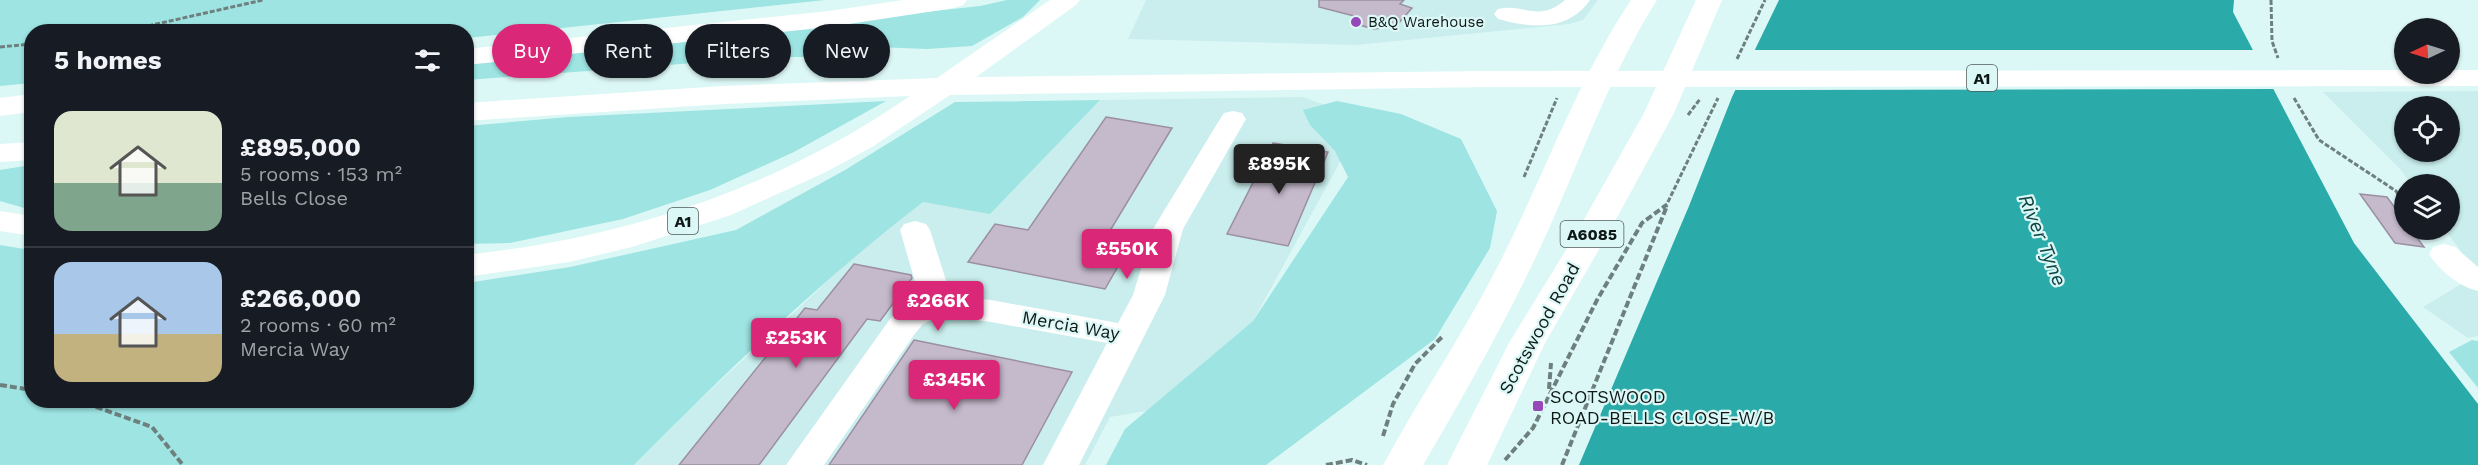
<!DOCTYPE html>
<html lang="en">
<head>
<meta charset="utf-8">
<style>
  body { margin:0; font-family:"Work Sans",sans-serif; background:#20242c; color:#f1f3f6; height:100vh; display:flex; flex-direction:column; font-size:22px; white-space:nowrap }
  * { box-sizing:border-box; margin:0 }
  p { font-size:20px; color:#9ea1a6 }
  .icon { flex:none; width:33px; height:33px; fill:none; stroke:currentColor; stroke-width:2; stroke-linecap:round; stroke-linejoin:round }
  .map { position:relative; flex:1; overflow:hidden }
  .sheet { position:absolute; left:24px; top:24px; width:450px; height:384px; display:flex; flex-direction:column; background:#171b24; border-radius:24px; box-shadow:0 2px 4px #0004 }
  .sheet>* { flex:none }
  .top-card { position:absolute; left:492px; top:24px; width:570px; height:54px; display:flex; gap:12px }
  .needle { width:39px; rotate:266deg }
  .tools { position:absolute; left:2394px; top:18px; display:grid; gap:12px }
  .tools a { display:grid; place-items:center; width:66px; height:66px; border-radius:50%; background:#171b24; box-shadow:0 2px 4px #0004; font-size:30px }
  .price { position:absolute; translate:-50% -51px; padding:0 14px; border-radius:6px; background:#db2777; color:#fff; font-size:20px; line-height:39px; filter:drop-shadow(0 2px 3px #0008) }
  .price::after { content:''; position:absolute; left:50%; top:36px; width:18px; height:14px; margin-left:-9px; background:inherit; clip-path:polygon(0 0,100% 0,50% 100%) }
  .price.current { background:#222; color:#fff }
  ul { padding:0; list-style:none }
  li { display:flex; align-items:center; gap:18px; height:150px; padding:0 30px }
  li+li { border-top:2px solid #363941 }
  li span { display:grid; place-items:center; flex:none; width:168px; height:120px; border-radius:18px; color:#555 }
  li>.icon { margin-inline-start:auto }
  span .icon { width:72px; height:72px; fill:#fffc; stroke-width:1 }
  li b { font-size:26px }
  h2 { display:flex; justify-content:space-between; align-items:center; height:72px; padding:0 30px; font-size:26px }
  .pill { padding:0 21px; border-radius:27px; background:#171b24; box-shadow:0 2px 4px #0004; font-size:21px; line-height:54px }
  .pill.current { background:#db2777; color:#fff }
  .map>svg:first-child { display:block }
  .built { fill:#c9eeed; fill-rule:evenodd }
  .green { fill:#9de4e2 }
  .water { fill:#2aaaa8 }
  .pier { fill:#dcf8f6 }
  .building { fill:#c5b9cc; stroke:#9b8fa1; stroke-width:1.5 }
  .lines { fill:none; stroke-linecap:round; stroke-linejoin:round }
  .path-far1 { stroke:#6d807e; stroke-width:3; stroke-dasharray:5 2; stroke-linecap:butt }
  .path { stroke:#6d807e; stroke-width:4; stroke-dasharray:7 3; stroke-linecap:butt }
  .minor { fill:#fff; fill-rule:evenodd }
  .major { fill:#fff; fill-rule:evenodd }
  .highway { fill:#fff; fill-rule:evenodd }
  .poi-dot { fill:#9648b9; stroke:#dcf8f6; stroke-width:2 }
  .labels { text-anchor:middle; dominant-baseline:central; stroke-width:4.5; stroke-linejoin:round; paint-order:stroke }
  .far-poi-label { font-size:15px; fill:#0e1817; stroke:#dcf8f6; text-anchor:start }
  .shield { fill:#dcf8f6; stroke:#4c5b5a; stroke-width:1.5 }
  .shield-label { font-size:16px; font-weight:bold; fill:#0e1817 }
  .street-label { font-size:18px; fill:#0e1817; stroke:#dcf8f6 }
  .poi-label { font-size:18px; fill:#0e1817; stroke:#dcf8f6; text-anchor:start }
  .water-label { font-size:20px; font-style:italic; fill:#0e4544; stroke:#dcf8f6 }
</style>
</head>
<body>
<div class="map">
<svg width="2478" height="465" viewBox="0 0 2478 465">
  <rect width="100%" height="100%" fill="#dcf8f6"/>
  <g class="built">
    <polygon points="1146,0 1598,0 1583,20 1569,24 1356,45 1128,39"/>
    <path d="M2478,91V274L2445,230H2450V184H2411L2400,169L2323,92ZM2404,106H2450V152H2404Z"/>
    <polygon points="1303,97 1336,109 1341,160 1253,321 1147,411 1110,417 1085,465 634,465 686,413 862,249 923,202 990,213 1100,100"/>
    <polygon points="2478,274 2478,336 2468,338 2423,307"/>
  </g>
  <g class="green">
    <polygon points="0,0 825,0 467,38 466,32 32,32 31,83 0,86"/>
    <polygon points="1007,0 1040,0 1023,17 972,46 927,49 876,47 837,57 775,57 467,80 467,62 980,6"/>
    <path d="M1100,100L990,214L923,202C820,281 725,373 634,465H0V245L31,250L32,400H466L467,283L570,267L736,230L845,170L955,102Z"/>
    <polygon points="886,101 794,152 710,190 623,219 510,243 467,244 467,126 568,117"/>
    <polygon points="1337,101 1401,114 1461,139 1497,211 1490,248 1435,339 1266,465 1106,465 1125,429 1253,321 1348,177 1335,151 1310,125 1303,110"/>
    <polygon points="31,165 31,210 0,201 0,170"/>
    <polygon points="2472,340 2478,341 2478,388 2449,352"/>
  </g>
  <polygon class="water" points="1779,0 2234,0 2233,12 2354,243 2478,404 2478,465 1579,465 1689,206 1732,97"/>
  <polygon class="pier" points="1750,50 2256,50 2276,89 1732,90"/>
  <g class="building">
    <polygon points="1319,0 1404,0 1400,4 1412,8 1396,26 1374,29 1352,23 1358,17 1319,7"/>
    <polygon points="1106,117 1172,128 1102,244 1128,249 1105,289 968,262 995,224 1028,230"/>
    <polygon points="1273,143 1328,152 1288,246 1227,234"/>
    <polygon points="2360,194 2387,197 2404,220 2404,230 2411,230 2424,247 2395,243"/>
    <polygon points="854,264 911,275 912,278 880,321 867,319 759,465 679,465 805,308 817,310"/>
    <polygon points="914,340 1072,372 1022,465 829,465"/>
  </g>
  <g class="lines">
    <g class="path-far1">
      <polyline points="2271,0 2272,41 2278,58"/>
      <polyline points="121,32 263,0"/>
      <polyline points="0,47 32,44"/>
      <polyline points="1737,59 1765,0"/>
      <polyline points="2294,98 2319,140 2396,191 2404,202"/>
      <polyline points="1688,115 1700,99"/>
      <polyline points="1524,177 1557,98"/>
      <polyline points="1663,207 1667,204 1718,98"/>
      <polyline points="1666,207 1667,205"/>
    </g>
    <g class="path">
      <polyline points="2426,230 2431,236"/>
      <polyline points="0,385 32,390"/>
      <polyline points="1549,389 1551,363"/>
      <polyline points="77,400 152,427 183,465"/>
      <polyline points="1383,436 1393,404 1415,364 1443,336"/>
      <polyline points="1505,460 1533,428 1597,300 1642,223 1665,206"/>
      <polyline points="1326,465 1352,460 1367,465"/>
      <polyline points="1562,465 1667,206"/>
    </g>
    <g class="minor">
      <path d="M1565,0H1590C1568,32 1530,28 1498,19L1494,14L1498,9C1523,3 1539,23 1565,0Z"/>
      <polygon points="1233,111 1242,113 1246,119 1183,229 1165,295 1079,465 1043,465 1107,343 991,322 939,316 923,324 914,335 824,465 786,465 890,319 901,308 920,299 900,230 904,224 915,221 926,224 930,230 951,296 991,300 1118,323 1133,295 1153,229 1220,119 1224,113"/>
      <path d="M2444,244L2455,247L2478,267V291C2458,286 2440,271 2429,254L2433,247Z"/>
    </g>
    <g class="major">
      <path d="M1631,0H1657C1610,74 1582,156 1546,235C1510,314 1467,390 1423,465H1383C1420,397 1464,333 1499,264C1544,176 1576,83 1631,0Z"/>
      <polygon points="1696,0 1722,0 1674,113 1609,232 1545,343 1487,465 1447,465 1509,343 1577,232 1644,113"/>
    </g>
    <g class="highway">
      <polygon points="903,0 967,0 963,5 954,8 829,27 466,65 466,49 829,11"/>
      <path d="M1050,0H1080L1076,5L976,77L1487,71L2404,70V74H2450V70H2478V86L1487,87L950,95L872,147L826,172L731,215L632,247L569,262L466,277V255C628,237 775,189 910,96L724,104L466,121V103L724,86L937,78Z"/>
      <polygon points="32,94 32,112 0,116 0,98"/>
      <polygon points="32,142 32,160 0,162 0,144"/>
      <polygon points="0,211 32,216 32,236 0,231"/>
    </g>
  </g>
  <g class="poi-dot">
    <circle cx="1356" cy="22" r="6"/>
    <rect x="1532" y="400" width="12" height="12" rx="3"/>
  </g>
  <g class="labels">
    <g class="far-poi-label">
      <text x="1368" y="22">B&amp;Q Warehouse</text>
    </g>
    <g class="shield">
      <rect x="1967" y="65" width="30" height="26" rx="4.5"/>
      <rect x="668" y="208" width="30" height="26" rx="4.5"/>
      <rect x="1560.5" y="221" width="63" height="26" rx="4.5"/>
    </g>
    <g class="shield-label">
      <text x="1982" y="78">A1</text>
      <text x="683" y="221">A1</text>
      <text x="1592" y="234">A6085</text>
    </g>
    <g class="street-label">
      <text transform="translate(1071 325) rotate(10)">Mercia Way</text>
      <text transform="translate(1539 328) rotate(-61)">Scotswood Road</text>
    </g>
    <g class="poi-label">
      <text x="1550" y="396">SCOTSWOOD<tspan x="1550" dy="21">ROAD-BELLS CLOSE-W/B</tspan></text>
    </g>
    <g class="water-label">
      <text transform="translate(2043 240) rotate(68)">River Tyne</text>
    </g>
  </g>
</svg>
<div class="tools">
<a><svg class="needle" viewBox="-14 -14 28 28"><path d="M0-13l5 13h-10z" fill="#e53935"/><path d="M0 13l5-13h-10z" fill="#9ea1a6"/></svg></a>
<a><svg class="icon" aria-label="locate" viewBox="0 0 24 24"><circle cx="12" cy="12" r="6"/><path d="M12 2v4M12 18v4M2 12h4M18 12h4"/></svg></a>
<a><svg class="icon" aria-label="layers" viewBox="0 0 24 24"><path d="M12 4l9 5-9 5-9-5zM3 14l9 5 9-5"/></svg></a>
</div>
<b class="price current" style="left:1279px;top:195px">£895K</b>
<b class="price" style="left:1127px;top:280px">£550K</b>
<b class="price" style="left:938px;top:332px">£266K</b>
<b class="price" style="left:796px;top:369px">£253K</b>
<b class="price" style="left:954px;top:411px">£345K</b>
<div class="top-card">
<a class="pill current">Buy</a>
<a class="pill">Rent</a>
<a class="pill">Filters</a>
<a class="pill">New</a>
</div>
<section class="sheet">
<h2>5 homes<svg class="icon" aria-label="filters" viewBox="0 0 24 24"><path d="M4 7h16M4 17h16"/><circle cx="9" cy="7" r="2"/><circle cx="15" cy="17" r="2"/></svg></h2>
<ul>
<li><span style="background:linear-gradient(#dfe7d0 60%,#7fa58c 0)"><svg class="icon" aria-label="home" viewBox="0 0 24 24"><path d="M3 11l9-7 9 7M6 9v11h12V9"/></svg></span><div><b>£895,000</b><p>5 rooms · 153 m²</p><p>Bells Close</p></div></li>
<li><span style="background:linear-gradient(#a9c7e8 60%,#c2b280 0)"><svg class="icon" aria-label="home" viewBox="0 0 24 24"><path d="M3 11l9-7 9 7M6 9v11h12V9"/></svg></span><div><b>£266,000</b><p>2 rooms · 60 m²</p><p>Mercia Way</p></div></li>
</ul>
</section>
</div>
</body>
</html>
